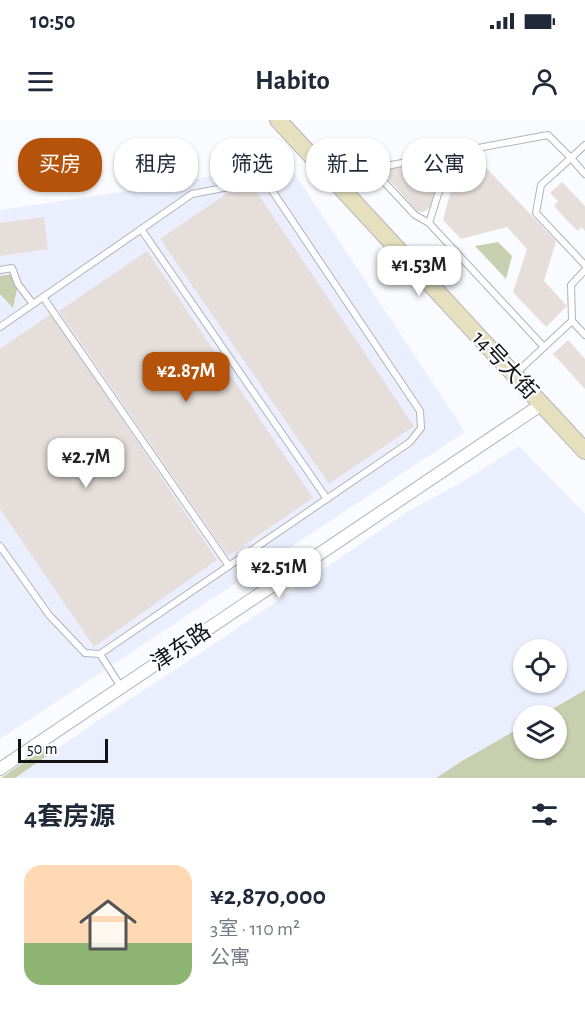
<!DOCTYPE html>
<html lang="zh">
<head>
<meta charset="utf-8">
<style>
  body { margin:0; font-family:"Alegreya Sans","Noto Sans SC",sans-serif; background:#f2f2f3; color:#1f2937; height:100vh; display:flex; flex-direction:column; font-size:22px; white-space:nowrap }
  * { box-sizing:border-box; margin:0 }
  p { font-size:20px; color:#747a83 }
  .icon { flex:none; width:33px; height:33px; fill:none; stroke:currentColor; stroke-width:2; stroke-linecap:round; stroke-linejoin:round }
  .map { position:relative; height:658px; overflow:hidden }
  .drawer { display:flex; flex-direction:column; background:#fff; flex:1 }
  .drawer>* { flex:none }
  .hud { position:absolute; left:18px; top:18px; width:549px; height:54px; display:flex; gap:12px }
  .controls { position:absolute; left:513px; top:519px; display:grid; gap:12px }
  .controls a { display:grid; place-items:center; width:54px; height:54px; border-radius:50%; background:#fff; box-shadow:0 2px 4px #0004; font-size:30px }
  .scale { position:absolute; left:18px; bottom:15px; width:90px; box-sizing:border-box; padding-left:6px; border:3px solid #121315; border-top:0; font-size:16px; line-height:21px; white-space:nowrap; color:#121315; -webkit-text-stroke:4px #fafbff; paint-order:stroke }
  .price { position:absolute; translate:-50% -51px; padding:0 14px; border-radius:12px; background:#fff; color:#222; font-size:20px; line-height:39px; filter:drop-shadow(0 2px 3px #0008) }
  .price::after { content:''; position:absolute; left:50%; top:36px; width:18px; height:14px; margin-left:-9px; background:inherit; clip-path:polygon(0 0,100% 0,50% 100%) }
  .price.current { background:#b45309; color:#fff }
  ul { padding:0; list-style:none }
  li { display:flex; align-items:center; gap:18px; height:150px; padding:0 24px }
  li span { display:grid; place-items:center; flex:none; width:168px; height:120px; border-radius:18px; color:#555 }
  li>.icon { margin-inline-start:auto }
  span .icon { width:72px; height:72px; fill:#fffc; stroke-width:1 }
  li b { font-size:26px }
  h2 { display:flex; justify-content:space-between; align-items:center; height:72px; padding:0 24px; font-size:26px }
  .chip { padding:0 21px; border-radius:24px; background:#fff; box-shadow:0 2px 4px #0004; font-size:21px; line-height:54px }
  .chip.current { background:#b45309; color:#fff }
  .status { display:flex; justify-content:space-between; align-items:center; height:42px; padding:0 30px; background:#fff; direction:ltr }
  .status svg { height:16px; fill:currentColor }
  header { display:flex; justify-content:space-between; align-items:center; height:78px; padding:0 24px; background:#fff; font-size:27px; font-weight:700 }
  .map>svg:first-child { display:block }
  .built { fill:#ebeffd; fill-rule:evenodd }
  .green { fill:#c7cfae }
  .building { fill:#e5dedb }
  .lines { fill:none; stroke-linecap:round; stroke-linejoin:round }
  .lane-casing { stroke:#b2b3ba; stroke-width:8 }
  .street-casing { stroke:#b2b3ba; stroke-width:14 }
  .secondary-casing { stroke:#b2b3ba; stroke-width:18 }
  .lane { stroke:#fff; stroke-width:6 }
  .street { stroke:#fff; stroke-width:12 }
  .secondary { stroke:#e6e0bf; stroke-width:16 }
  .labels { text-anchor:middle; dominant-baseline:central; stroke-width:4.5; stroke-linejoin:round; paint-order:stroke }
  .street-label { font-size:22px; fill:#121315; stroke:#fafbff }
</style>
</head>
<body>
<div class="status"><b>10:50</b><svg viewBox="0 0 49 12"><path d="M0 12V9h3v3zM5 12V6h3v6zM10 12V3h3v9zM15 12V0h3v12zM26 1h20v11H26zM47 4h2v5h-2z"/></svg></div>
<header><svg class="icon" aria-label="menu" viewBox="0 0 24 24"><path d="M4 6h16M4 12h16M4 18h16"/></svg>Habito<svg class="icon" aria-label="person" viewBox="0 0 24 24"><circle cx="12" cy="8" r="4"/><path d="M4 21q1-7 8-7t8 7"/></svg></header>
<div class="map">
<svg width="585" height="658" viewBox="0 0 585 658">
  <rect width="100%" height="100%" fill="#fafbff"/>
  <g class="built">
    <polygon points="287,42 465,312 0,619 0,90 154,67"/>
    <path d="M519,326L585,394V570L542,595L524,596L523,606L462,641L436,658H15L103,597L217,522L407,392L462,362ZM524,530H556V562H524Z"/>
  </g>
  <g class="green">
    <polygon points="498,122 512,136 506,159 475,126"/>
    <polygon points="14,154 18,164 13,188 1,175 0,175 0,156"/>
    <polygon points="585,570 585,658 436,658 462,641 523,606 524,628 556,628 556,596 542,595"/>
    <polygon points="45,628 57,629 15,658 1,658"/>
  </g>
  <g class="building">
    <polygon points="475,36 556,121 544,161 567,186 546,207 513,172 527,129 507,107 461,119 443,100 459,40"/>
    <polygon points="437,42 441,43 442,47 430,87 426,91 421,92 417,91 385,55 388,51 392,48"/>
    <polygon points="248,59 414,306 329,364 160,119"/>
    <polygon points="562,62 585,86 585,111 582,107 577,111 554,86 558,81 550,73"/>
    <polygon points="44,97 48,129 0,136 0,103"/>
    <polygon points="147,131 313,378 228,436 59,191"/>
    <polygon points="51,194 217,440 94,527 0,389 0,229"/>
    <polygon points="568,220 585,239 585,269 553,234"/>
  </g>
  <g class="lines">
    <g class="lane-casing">
      <g id="lane">
        <polyline points="585,25 571,38 585,54"/>
        <polyline points="429,103 415,95 372,49 451,33"/>
        <polyline points="141,109 327,379"/>
        <polyline points="0,150 12,148 18,164 33,184"/>
        <polyline points="43,177 229,446"/>
        <polyline points="572,201 585,215"/>
        <polyline points="0,207 192,74 265,60 420,291 421,308 410,322 100,534 85,533 49,495 0,426"/>
        <polyline points="544,227 429,103 451,33 548,15 571,38 541,65 536,93 585,145"/>
        <polyline points="515,254 572,201 571,165 585,150"/>
        <polyline points="100,534 121,567"/>
      </g>
    </g>
    <g class="street-casing">
      <polyline id="street" points="0,649 542,284"/>
    </g>
    <g class="secondary-casing">
      <polyline id="secondary" points="278,0 585,331"/>
    </g>
    <use href="#lane" class="lane"/>
    <use href="#street" class="street"/>
    <use href="#secondary" class="secondary"/>
  </g>
  <g class="labels">
    <g class="street-label">
      <text transform="translate(505 245) rotate(47)">14号大街</text>
      <text transform="translate(181 527) rotate(-34)">津东路</text>
    </g>
  </g>
</svg>
<div class="controls">
<a><svg class="icon" aria-label="locate" viewBox="0 0 24 24"><circle cx="12" cy="12" r="6"/><path d="M12 2v4M12 18v4M2 12h4M18 12h4"/></svg></a>
<a><svg class="icon" aria-label="layers" viewBox="0 0 24 24"><path d="M12 4l9 5-9 5-9-5zM3 14l9 5 9-5"/></svg></a>
</div>
<div class="scale">50 m</div>
<b class="price" style="left:419px;top:177px">¥1.53M</b>
<b class="price current" style="left:186px;top:283px">¥2.87M</b>
<b class="price" style="left:86px;top:369px">¥2.7M</b>
<b class="price" style="left:279px;top:479px">¥2.51M</b>
<div class="hud">
<a class="chip current">买房</a>
<a class="chip">租房</a>
<a class="chip">筛选</a>
<a class="chip">新上</a>
<a class="chip">公寓</a>
</div>
</div>
<section class="drawer">
<h2>4套房源<svg class="icon" aria-label="filters" viewBox="0 0 24 24"><path d="M4 7h16M4 17h16"/><circle cx="9" cy="7" r="2"/><circle cx="15" cy="17" r="2"/></svg></h2>
<ul>
<li><span style="background:linear-gradient(#ffd9b3 65%,#8fb573 0)"><svg class="icon" aria-label="home" viewBox="0 0 24 24"><path d="M3 11l9-7 9 7M6 9v11h12V9"/></svg></span><div><b>¥2,870,000</b><p>3室 · 110 m²</p><p>公寓</p></div></li>
</ul>
</section>
</body>
</html>
